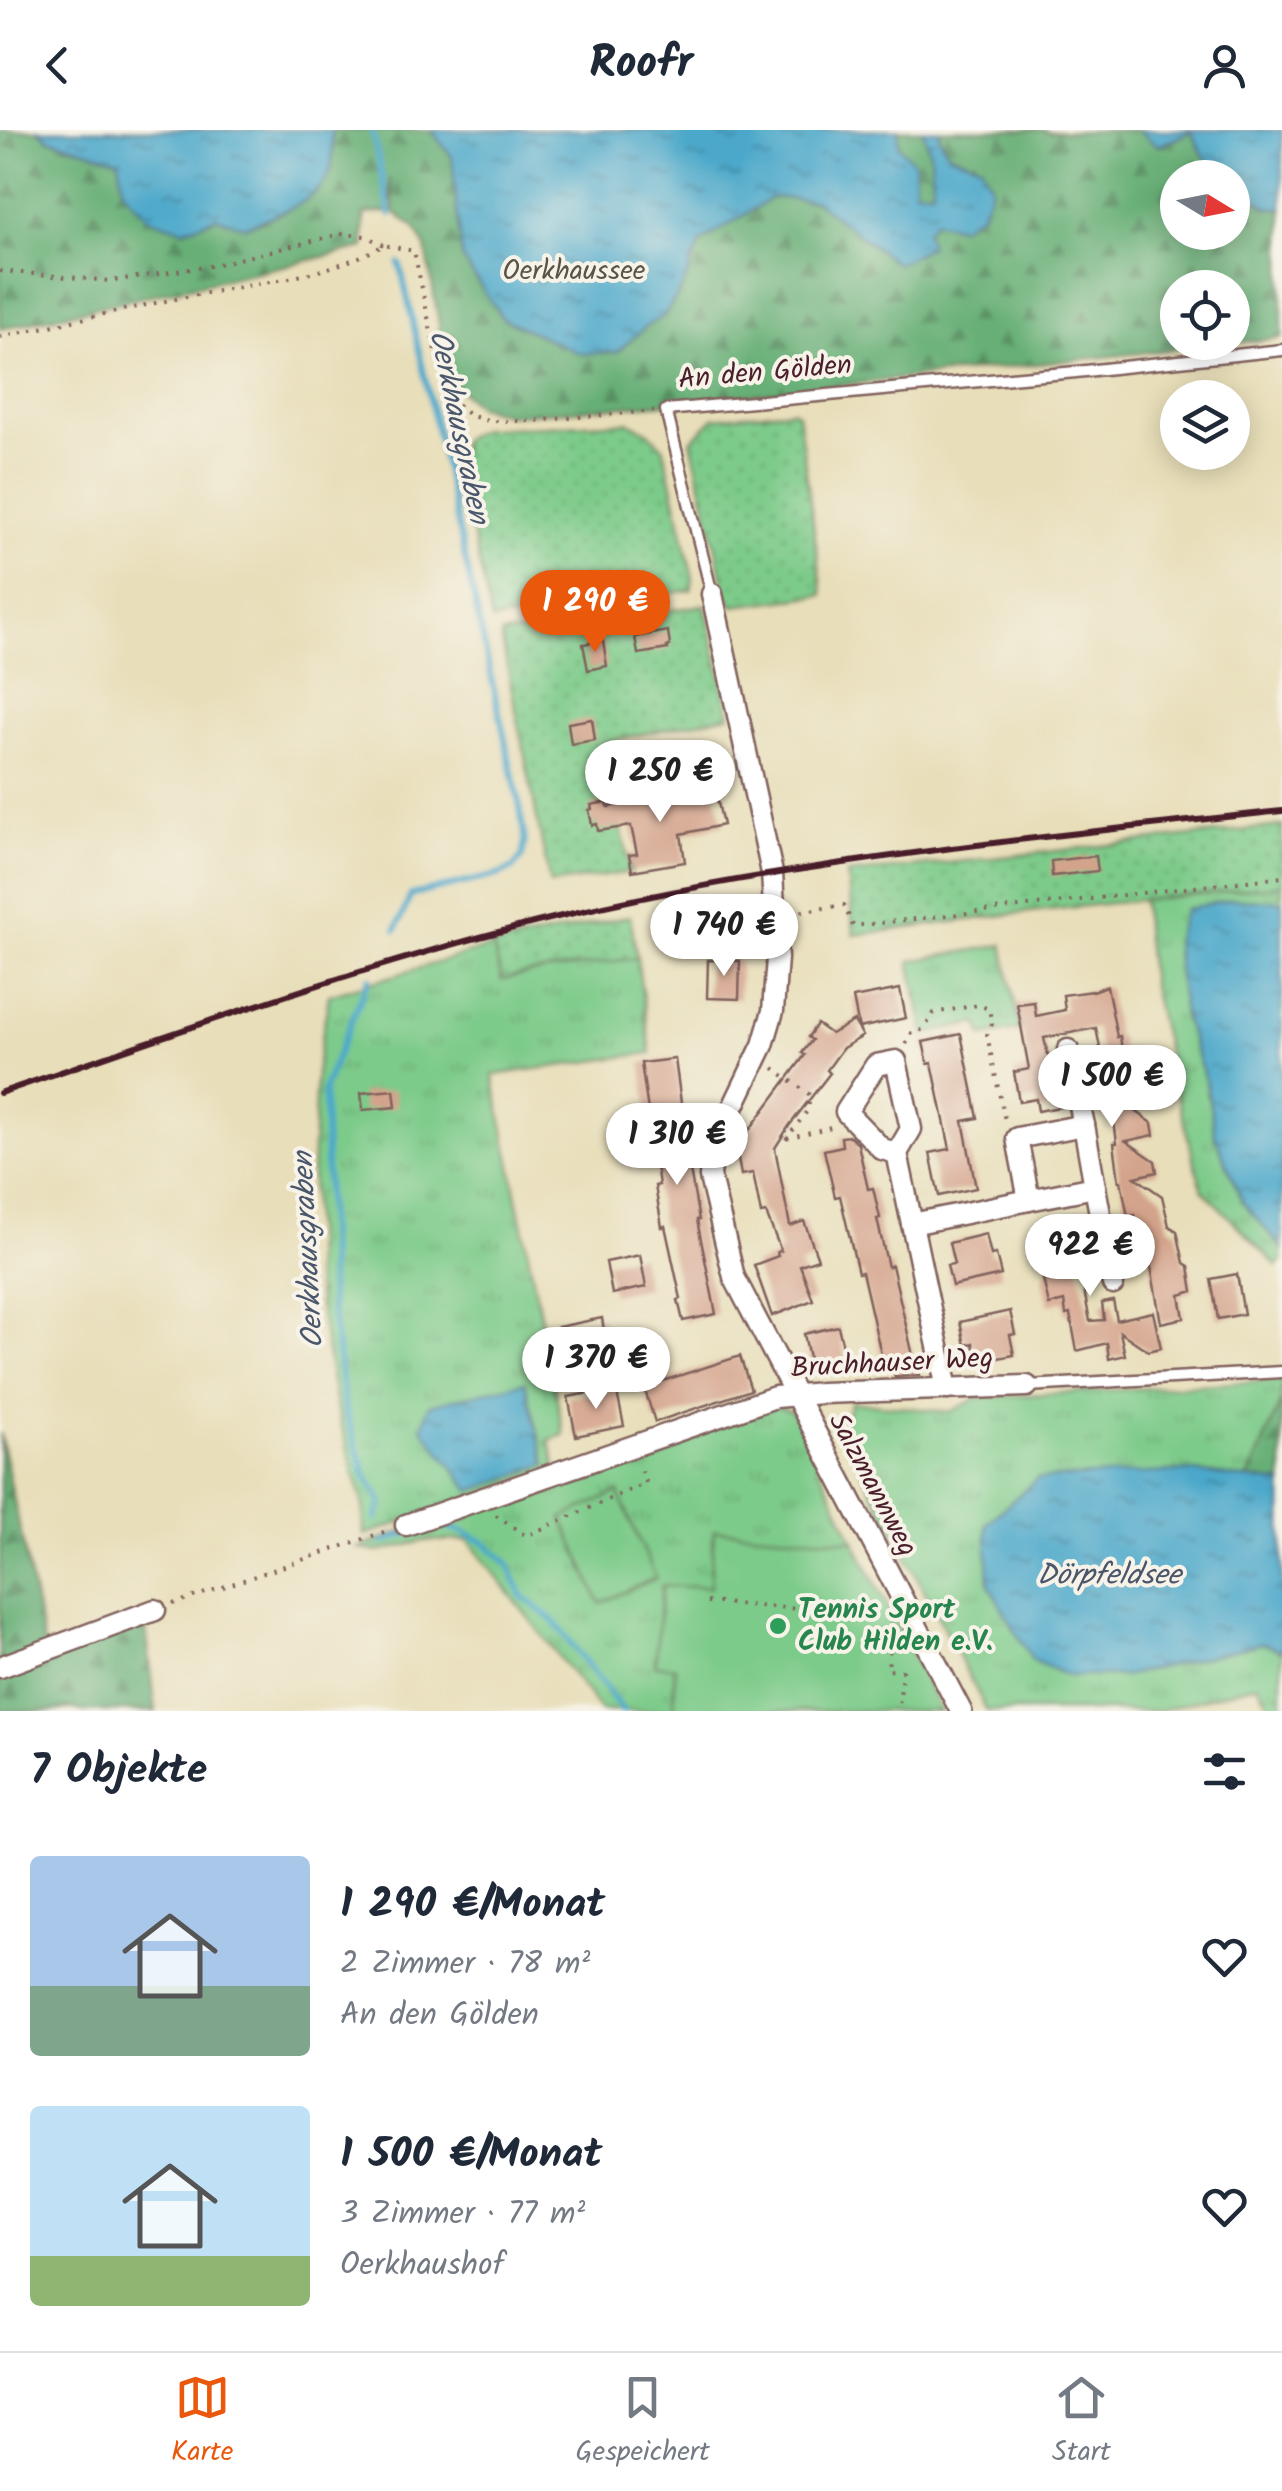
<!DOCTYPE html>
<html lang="de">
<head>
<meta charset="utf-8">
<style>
  body { margin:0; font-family:Kalam,sans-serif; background:#f2f2f3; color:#1f2937; height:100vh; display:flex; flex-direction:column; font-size:38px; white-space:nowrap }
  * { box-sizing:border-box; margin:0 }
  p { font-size:32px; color:#747a83 }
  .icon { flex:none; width:55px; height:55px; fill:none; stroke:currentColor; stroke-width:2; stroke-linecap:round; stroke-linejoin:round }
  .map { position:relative; height:1581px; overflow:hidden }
  .drawer { display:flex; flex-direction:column; background:#fff; flex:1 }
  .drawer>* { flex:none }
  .needle { width:65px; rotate:100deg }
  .buttons { position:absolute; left:1160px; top:30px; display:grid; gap:20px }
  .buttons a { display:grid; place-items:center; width:90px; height:90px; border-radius:50%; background:#fff; box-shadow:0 5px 25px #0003; font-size:50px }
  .price { position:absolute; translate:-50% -85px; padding:0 22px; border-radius:35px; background:#fff; color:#222; font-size:32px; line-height:65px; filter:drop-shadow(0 2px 5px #0008) }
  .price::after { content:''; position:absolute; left:50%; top:60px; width:30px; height:22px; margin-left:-15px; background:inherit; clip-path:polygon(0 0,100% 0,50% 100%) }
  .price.selected { background:#ea580c; color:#fff }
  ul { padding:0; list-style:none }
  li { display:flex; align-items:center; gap:30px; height:250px; padding:0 30px }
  li span { display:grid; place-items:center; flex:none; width:280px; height:200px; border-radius:10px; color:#555 }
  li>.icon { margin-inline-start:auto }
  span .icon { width:120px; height:120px; fill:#fffc; stroke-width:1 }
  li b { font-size:42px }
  h2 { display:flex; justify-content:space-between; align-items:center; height:120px; padding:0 30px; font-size:42px }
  header { display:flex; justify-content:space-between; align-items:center; height:130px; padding:0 30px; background:#fff; font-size:45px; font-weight:700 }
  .menu { display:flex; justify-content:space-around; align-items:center; height:140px; border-top:2px solid #e0e1e3; background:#fff; font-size:28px; color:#747a83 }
  .menu a { display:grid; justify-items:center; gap:5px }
  .menu .selected { color:#ea580c }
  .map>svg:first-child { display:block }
  .grass { fill:url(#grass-tufts); stroke:#64755a; stroke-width:2.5 }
  .forest { fill:url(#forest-firs); stroke:#586750; stroke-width:2.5; fill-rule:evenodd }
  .garden { fill:url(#garden-dots); stroke:#64755a; stroke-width:2.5 }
  .pitch { fill:#7dcb8a; stroke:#64755a; stroke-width:2.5 }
  .water { fill:url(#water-ripples); stroke:#4a647a; stroke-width:2.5 }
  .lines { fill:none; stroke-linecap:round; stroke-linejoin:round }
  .stream { stroke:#4ba8ca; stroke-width:6 }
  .building { fill:#d4a38b }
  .service-casing { stroke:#81625d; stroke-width:15 }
  .minor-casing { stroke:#81625d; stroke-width:25 }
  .path { stroke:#81625d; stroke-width:4; stroke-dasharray:2.5 8; stroke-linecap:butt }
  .service { stroke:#fff; stroke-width:10 }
  .minor { stroke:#fff; stroke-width:20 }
  .rail { stroke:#4a1f2b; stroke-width:6 }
  .leisure-dot { fill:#2e9e5b; stroke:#f7f3e8; stroke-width:4 }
  .labels { text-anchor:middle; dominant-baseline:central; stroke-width:8; stroke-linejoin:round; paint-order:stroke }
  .park-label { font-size:28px; fill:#595348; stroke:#f7f3e8 }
  .street-label { font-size:28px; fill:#4a1f2b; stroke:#f7f3e8 }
  .leisure-label { font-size:28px; font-weight:bold; fill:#27864d; stroke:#f7f3e8; text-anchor:start }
  .water-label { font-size:30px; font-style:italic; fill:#4a566b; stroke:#f7f3e8 }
</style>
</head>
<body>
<header><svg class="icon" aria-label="back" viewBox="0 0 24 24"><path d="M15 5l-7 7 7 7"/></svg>Roofr<svg class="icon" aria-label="person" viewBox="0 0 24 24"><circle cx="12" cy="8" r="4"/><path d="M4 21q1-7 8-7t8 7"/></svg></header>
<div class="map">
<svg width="1282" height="1581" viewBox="0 0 1282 1581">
  <defs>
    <pattern id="grass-tufts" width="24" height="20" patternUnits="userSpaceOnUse" patternTransform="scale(2.5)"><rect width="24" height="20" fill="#7dcb8a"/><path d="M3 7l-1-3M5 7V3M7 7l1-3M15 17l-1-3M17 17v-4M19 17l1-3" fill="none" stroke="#6eae77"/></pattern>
    <pattern id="forest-firs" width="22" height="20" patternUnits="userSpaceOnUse" patternTransform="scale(2.5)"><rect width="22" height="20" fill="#66af76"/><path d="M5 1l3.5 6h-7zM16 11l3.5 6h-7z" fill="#568e61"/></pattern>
    <pattern id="garden-dots" width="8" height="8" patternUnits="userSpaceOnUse" patternTransform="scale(2.5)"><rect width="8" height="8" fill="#7dcb8a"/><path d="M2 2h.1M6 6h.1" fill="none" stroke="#6eae77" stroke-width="1.8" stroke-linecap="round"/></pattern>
    <pattern id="water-ripples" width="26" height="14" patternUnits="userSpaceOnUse" patternTransform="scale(2.5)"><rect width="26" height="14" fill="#4ba8ca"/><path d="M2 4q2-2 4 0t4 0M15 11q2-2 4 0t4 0" fill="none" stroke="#4088a4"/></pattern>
  </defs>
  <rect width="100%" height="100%" fill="#f7f3e8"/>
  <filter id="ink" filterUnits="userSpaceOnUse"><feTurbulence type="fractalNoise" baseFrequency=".01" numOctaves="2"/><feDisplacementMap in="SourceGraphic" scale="20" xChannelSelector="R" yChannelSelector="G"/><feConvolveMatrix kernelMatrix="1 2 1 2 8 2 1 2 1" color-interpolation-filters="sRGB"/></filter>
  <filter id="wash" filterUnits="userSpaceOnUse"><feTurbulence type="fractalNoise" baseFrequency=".0048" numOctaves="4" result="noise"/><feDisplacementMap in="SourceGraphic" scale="40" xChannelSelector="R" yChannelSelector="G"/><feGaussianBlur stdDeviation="2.25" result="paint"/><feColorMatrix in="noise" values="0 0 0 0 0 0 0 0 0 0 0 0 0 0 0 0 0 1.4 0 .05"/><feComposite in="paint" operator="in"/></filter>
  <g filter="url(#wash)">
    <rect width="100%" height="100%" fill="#e8deb9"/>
    <g class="grass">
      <polygon points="1282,755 1282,771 1232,769 1175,811 1183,884 1206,952 1215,1006 1243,1073 1282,1118 1282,1131 1277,1136 1202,1059 1176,962 1150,847 1142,770"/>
      <polygon points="1003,815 1020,899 983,906 978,893 925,904 910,831"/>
      <polygon points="493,816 502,850 530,843 637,828 651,923 493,945 564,1305 549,1310 556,1336 412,1389 364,1405 363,1374 336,1277 314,1145 312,1047 316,942 329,865"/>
      <polygon points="1282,1250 1282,1269 1248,1349 1187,1341 1135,1345 1124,1546 1263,1513 1282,1521 1282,1581 1272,1581 1258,1554 1158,1581 987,1581 840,1300 851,1272 952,1282 977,1268"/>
      <polygon points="777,1276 793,1282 854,1411 714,1401 710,1458 662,1457 655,1535 675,1536 673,1581 601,1581 468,1410 424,1411 377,1422 358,1418 433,1390"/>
    </g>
    <g class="forest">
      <path d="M0,0H38L50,9L120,30L123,60L184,100L217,87L245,97C276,84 327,71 332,33C333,22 332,11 332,0H431L452,27L485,160L503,189L617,222L648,195L664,186L681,160L701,112L773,67L815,71L897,134L981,35L948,23L939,6L940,0H1045L1049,2L1137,0L1159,16L1191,2L1215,42L1223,47L1178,48V102H1232L1233,54L1268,78H1282V208L693,271L510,285L477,276L457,258L446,237L426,118L414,97L394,82L390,49V82L364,84V118L0,199ZM1178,158H1232V212H1178Z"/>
      <polygon points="898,0 923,0 931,27 933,60 915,60 899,16"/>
      <polygon points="1282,1269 1282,1353 1248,1349"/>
      <polygon points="0,1303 43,1510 50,1525 145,1491 156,1581 84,1581 71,1578 53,1581 0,1581"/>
    </g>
    <g class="garden">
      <polygon points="793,280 798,284 823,465 734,476 727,467 691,311 714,288"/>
      <polygon points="629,292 649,302 664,319 693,449 691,460 492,491 458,338 462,309 481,299"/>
      <polygon points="705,475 730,585 602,613 631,742 550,754 501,505"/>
      <polygon points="1282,696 1282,755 1029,782 854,805 847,744"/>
      <polygon points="630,786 637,828 530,843 502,850 493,816"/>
    </g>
    <g class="pitch">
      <polygon points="618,1362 656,1448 600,1473 562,1388"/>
      <polygon points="714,1400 854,1411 941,1581 674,1581 675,1537 655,1535 662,1456 710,1457"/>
    </g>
    <g class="water">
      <path d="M38,0H332C332,11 333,22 332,33C327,71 275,84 244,97L217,87L184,100L147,88L123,60L119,30L49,9Z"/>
      <polygon points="431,0 898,0 899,16 915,33 915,60 933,60 931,27 923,0 940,0 939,6 948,23 981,35 992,56 982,83 960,97 934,91 926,101 930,116 897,134 815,71 773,67 701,112 681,160 664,186 648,195 617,222 581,224 503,189 462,129 452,27"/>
      <path d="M1137,0H1282V78H1268L1233,54L1232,48C1210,48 1201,19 1191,2L1158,16Z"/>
      <polygon points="1232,769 1282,771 1282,1118 1243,1073 1215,1006 1206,952 1183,884 1175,811 1185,779"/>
      <polygon points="525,1252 546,1334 471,1361 422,1298 429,1275"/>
      <polygon points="1187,1341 1282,1353 1282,1521 1263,1513 1124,1546 1068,1546 1032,1530 989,1455 986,1394 1037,1349"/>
    </g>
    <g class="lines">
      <g class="stream">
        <polyline points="372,0 390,84"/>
        <polyline points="396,800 411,765 498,745 512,739 522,727 525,712 520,677 400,134"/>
        <polyline points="369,848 324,958 330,1168 345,1279 365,1344 382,1373 376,1389"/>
        <polyline points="431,1397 435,1395 458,1400 484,1412 508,1433 522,1466 554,1491 623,1581"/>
        <polyline points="383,1412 409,1403"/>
      </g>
    </g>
    <g id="blocks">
      <g class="building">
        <polygon points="668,501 670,516 667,517 668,519 638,524 635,507"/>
        <polygon points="603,511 607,536 588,540 583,514"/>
        <polygon points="592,589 595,610 571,614 568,593"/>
        <polygon points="715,659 723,695 681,704 685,732 632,741 629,725 637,724 631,696 598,701 597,694 592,695 589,680 592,679 591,675 607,672 608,677 661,667 662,671"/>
        <polygon points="1096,726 1098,741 1052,746 1051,731"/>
        <polygon points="708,830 740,831 739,869 707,868"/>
        <polygon points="1107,856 1117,907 1120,906 1122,920 1137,917 1141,933 1117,938 1145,956 1148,968 1126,974 1152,993 1154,1005 1126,1011 1155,1031 1157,1042 1135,1047 1162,1066 1169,1096 1177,1101 1184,1133 1189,1136 1193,1161 1180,1165 1184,1188 1161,1193 1148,1120 1132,1123 1141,1109 1135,1085 1128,1087 1121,1051 1119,1051 1114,1013 1117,1013 1112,976 1096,898 1044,908 1060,977 1038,981 1036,969 1019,972 1014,942 1029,939 1017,874 1034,872 1036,886 1065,880 1063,865 1092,861"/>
        <polygon points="900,859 906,888 859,898 853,868"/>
        <polygon points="854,891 863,906 843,918 827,940 830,943 789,996 775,1018 790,1096 804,1091 818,1129 800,1135 813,1170 772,1186 754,1135 778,1126 777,1122 781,1121 766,1083 761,1084 753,1043 741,1045 736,1018 805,925 802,923 812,910 808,907 817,894 831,904"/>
        <polygon points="961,904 978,988 963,991 976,1058 939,1066 930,1023 950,1019 932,933 928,934 923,912"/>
        <polygon points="675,929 685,1002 689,1002 693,1028 688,1029 699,1090 697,1090 716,1184 683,1191 678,1170 681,1169 665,1096 662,1097 655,1056 659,1055 641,933"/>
        <polygon points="394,960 396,977 363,980 361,963"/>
        <polygon points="850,1006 858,1014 868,1059 873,1058 880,1088 877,1089 888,1137 892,1135 914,1230 916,1229 920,1245 895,1247 892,1235 884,1237 862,1142 858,1143 840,1066 835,1067 824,1020 842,1016 841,1007"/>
        <polygon points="1079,1086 1084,1112 1075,1115 1090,1191 1104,1190 1102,1173 1113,1171 1117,1190 1153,1182 1161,1218 1148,1221 1120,1202 1125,1225 1109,1229 1107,1213 1077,1221 1070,1184 1066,1185 1064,1171 1049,1175 1043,1149 1050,1135 1046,1107 1060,1104 1057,1092"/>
        <polygon points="986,1104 991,1125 996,1124 1001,1145 952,1156 947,1135 954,1134 949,1113"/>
        <polygon points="640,1125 646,1157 612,1164 606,1132"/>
        <polygon points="1237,1144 1244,1184 1218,1189 1211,1149"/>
        <polygon points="1010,1181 1015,1204 1010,1205 1014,1225 977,1232 973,1213 965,1215 960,1192"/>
        <polygon points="602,1188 605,1207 562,1216 558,1197"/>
        <polygon points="838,1196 846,1229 811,1237 804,1204"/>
        <polygon points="740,1226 751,1260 655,1292 644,1257"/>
        <polygon points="616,1258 624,1296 576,1306 568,1267"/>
      </g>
    </g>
  </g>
  <g filter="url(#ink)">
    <use href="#blocks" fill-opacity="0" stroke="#81625d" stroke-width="2.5"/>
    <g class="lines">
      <g class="service-casing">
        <g id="service">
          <polyline points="712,464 666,280 1076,242 1282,220"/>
          <polyline points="1027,1256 1282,1242"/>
        </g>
      </g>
      <g class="minor-casing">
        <g id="minor">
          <polyline points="712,464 772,743 777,828 773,881 763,915 712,1021 710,1047 734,1147 961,1581"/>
          <polyline points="1068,920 1084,995"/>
          <polygon points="1084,995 1095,1057 1029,1070 1017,1008"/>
          <polyline points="897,1023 882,1019 846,982 876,935 896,931 911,999 897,1023 947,1259"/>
          <polyline points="1095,1057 1113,1154"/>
          <polyline points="912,1094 1029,1070"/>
          <polyline points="406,1395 775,1267 822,1263 1027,1256"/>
          <polyline points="0,1537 155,1480"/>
        </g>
      </g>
      <g class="path">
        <polyline points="0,141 111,151 210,136 341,104 365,106 384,115"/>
        <path d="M0,207C66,193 131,177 197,165C262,152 326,147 384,115L414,121L440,244L454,271L469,285L488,291H530L654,281"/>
        <polyline points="791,783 844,775 853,796 1282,747"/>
        <polyline points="906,914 912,903 924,899 934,883 978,875 989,879 992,894 987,905 1005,991"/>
        <polyline points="774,938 810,965 808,980 787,1008 779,1003"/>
        <polyline points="787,1008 831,997"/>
        <polyline points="496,1385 526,1406 646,1353 640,1336"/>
        <polyline points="707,1472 892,1486 888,1540 902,1541 899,1581"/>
        <polyline points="173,1474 387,1401"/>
      </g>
      <use href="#service" class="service"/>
      <use href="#minor" class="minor"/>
      <path class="rail" d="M0,963C209,891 420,814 637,769C850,725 1066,704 1282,681"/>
    </g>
  </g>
  <circle class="leisure-dot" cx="778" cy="1496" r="10"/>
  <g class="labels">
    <g class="park-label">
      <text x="574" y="141">Oerkhaussee</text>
    </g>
    <g class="street-label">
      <text transform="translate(765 243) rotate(-5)">An den Gölden</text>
      <text transform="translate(892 1234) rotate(-3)">Bruchhauser Weg</text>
      <text transform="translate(872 1355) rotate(62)">Salzmannweg</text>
    </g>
    <g class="leisure-label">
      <text x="798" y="1480">Tennis Sport<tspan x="798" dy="32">Club Hilden e.V.</tspan></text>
    </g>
    <g class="water-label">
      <text transform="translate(458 297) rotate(78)">Oerkhausgraben</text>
      <text transform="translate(309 1120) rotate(-93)">Oerkhausgraben</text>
      <text x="1109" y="1446">Dörpfeldsee</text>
    </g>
  </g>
</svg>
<div class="buttons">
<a><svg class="needle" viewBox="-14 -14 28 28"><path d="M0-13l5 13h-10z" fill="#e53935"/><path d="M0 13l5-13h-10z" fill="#747a83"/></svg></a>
<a><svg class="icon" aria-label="locate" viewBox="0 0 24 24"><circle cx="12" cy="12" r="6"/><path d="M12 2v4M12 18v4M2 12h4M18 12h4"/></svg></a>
<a><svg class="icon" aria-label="layers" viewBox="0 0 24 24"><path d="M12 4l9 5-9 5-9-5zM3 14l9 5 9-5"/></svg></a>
</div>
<b class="price selected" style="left:595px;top:525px">1 290 €</b>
<b class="price" style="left:660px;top:695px">1 250 €</b>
<b class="price" style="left:724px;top:849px">1 740 €</b>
<b class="price" style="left:1112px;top:1000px">1 500 €</b>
<b class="price" style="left:677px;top:1058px">1 310 €</b>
<b class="price" style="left:1090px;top:1169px">922 €</b>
<b class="price" style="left:596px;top:1282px">1 370 €</b>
</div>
<section class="drawer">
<h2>7 Objekte<svg class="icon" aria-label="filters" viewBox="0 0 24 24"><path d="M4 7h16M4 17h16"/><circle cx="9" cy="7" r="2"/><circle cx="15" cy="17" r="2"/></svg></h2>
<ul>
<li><span style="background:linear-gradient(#a9c7e8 65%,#7fa58c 0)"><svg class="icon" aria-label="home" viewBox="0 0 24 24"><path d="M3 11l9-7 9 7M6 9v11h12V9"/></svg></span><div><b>1 290 €/Monat</b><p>2 Zimmer · 78 m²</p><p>An den Gölden</p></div><svg class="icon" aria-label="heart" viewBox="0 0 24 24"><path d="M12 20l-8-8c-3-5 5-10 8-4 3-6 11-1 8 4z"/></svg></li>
<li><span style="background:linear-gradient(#bfe0f5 75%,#8fb573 0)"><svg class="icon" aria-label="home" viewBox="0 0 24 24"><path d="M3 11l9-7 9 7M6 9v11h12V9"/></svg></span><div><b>1 500 €/Monat</b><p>3 Zimmer · 77 m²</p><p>Oerkhaushof</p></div><svg class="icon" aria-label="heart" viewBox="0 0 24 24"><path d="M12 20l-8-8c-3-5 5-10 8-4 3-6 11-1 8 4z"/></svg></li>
</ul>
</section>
<nav class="menu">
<a class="selected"><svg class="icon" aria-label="map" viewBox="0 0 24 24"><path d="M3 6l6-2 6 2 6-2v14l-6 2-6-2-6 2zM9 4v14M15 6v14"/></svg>Karte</a>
<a><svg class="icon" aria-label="saved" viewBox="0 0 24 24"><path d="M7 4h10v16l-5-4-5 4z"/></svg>Gespeichert</a>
<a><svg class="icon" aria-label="home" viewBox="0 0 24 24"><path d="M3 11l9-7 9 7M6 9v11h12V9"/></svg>Start</a>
</nav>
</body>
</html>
